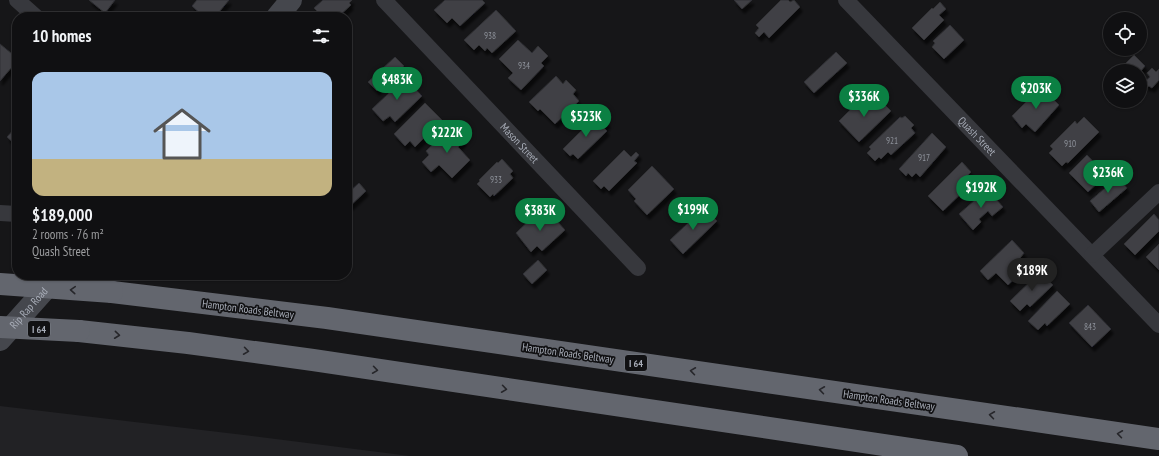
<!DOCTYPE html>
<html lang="en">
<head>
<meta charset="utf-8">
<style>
  body { margin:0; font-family:"PT Sans Narrow",sans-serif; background:#19191b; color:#f1f3f6; height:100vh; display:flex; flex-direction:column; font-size:15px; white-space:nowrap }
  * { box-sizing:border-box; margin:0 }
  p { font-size:13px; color:#9c9d9f }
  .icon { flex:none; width:22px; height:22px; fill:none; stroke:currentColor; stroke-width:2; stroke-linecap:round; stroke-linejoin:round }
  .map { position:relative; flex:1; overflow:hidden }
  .details { position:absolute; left:12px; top:12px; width:340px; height:268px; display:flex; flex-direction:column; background:#101012; border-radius:16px; box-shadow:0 1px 3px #0004,0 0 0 1px #303032 }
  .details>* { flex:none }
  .buttons { position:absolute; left:1103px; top:12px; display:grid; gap:8px }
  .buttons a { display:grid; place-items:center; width:44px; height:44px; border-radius:50%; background:#101012; box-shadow:0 1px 3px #0004,0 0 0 1px #303032; font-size:20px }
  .price { position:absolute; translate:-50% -34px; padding:0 9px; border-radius:14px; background:#0b8043; color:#fff; font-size:13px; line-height:26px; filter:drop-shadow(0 1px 2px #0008) }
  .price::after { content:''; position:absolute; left:50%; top:24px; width:12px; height:9px; margin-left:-6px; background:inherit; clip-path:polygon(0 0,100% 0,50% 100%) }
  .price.selected { background:#222; color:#fff }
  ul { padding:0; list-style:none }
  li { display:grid; align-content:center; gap:8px; height:212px; padding:0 20px }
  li+li { border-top:1px solid #303032 }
  li span { display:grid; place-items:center; height:124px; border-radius:12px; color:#555 }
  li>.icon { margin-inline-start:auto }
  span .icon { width:72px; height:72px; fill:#fffc; stroke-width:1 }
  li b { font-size:17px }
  h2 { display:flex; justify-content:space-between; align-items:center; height:48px; padding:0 20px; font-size:17px }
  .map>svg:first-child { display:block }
  .built { fill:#222225 }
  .building { fill:#404145; stroke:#303034; filter:url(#shadow) }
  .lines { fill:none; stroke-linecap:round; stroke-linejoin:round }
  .street { stroke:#37383d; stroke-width:16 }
  .secondary { stroke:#45474d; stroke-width:22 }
  .highway { stroke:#63666e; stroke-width:22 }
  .highway-bridge { stroke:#63666e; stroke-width:22 }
  .oneway { stroke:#26262a }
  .labels { text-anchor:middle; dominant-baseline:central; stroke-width:3.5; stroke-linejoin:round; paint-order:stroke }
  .number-label { font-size:9px; fill:#8e929b }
  .shield { fill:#111113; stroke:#7b7e86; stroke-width:1 }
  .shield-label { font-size:10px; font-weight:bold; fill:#a8adb8 }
  .street-label { font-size:11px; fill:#a8adb8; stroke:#111113 }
</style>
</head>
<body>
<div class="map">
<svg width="1159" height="456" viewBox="0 0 1159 456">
  <defs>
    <filter id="shadow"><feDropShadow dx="2.5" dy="4.5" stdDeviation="1" flood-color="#0009"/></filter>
  </defs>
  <rect width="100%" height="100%" fill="#161618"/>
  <polygon class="built" points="0,406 244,435 410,456 0,456"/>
  <g class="building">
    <polygon points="89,0 115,0 105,13"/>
    <polygon points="197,0 229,0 219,12 221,13 218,17 204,17 192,6"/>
    <polygon points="323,0 352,0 349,3 351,5 338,17 323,17 314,8"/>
    <polygon points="445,0 482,0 485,3 460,26 452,18 447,23 434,10"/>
    <polygon points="734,0 752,0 742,9"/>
    <polygon points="781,0 788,0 790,2 794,0 800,7 769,38 764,32 759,37 755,33 759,28 756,25"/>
    <polygon points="940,2 946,9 939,15 944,20 924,40 912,28 932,8 933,9"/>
    <polygon points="496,10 516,31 492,53 487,48 485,51 479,45 474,50 464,40"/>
    <polygon points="950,25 964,40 944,59 932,47 935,43 933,41"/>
    <polygon points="518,40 532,53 538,46 548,56 541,63 544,66 521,90 508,78 513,73 499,59"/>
    <polygon points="0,44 17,58 17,61 0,81"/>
    <polygon points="836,52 847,63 814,93 804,82"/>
    <polygon points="1134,55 1145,66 1140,72 1118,71"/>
    <polygon points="395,57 404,66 377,91 368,82"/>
    <polygon points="1152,68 1156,72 1159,69 1159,80 1152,88 1149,86 1147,87 1144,82 1150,77 1147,73"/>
    <polygon points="556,76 563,84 566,80 576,90 573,94 579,101 555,124 540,109 538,111 529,102"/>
    <polygon points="405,78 422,96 395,122 390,116 383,121 372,109"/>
    <polygon points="1041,87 1059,105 1035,132 1026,124 1022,128 1012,116"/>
    <polygon points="863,97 870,104 877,97 891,111 859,142 839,121"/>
    <polygon points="425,103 442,120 415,147 410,141 405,146 394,134"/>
    <polygon points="905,116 914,125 911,128 915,133 891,155 888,152 881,159 879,157 875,161 867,153 871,149 869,147 900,117 902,118"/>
    <polygon points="595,117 601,123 604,119 608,123 604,128 607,131 578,159 573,154 570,156 563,149"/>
    <polygon points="1084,117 1099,132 1068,163 1066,162 1062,166 1049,153 1053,149 1050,146 1075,121 1077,124"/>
    <polygon points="17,126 17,144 16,145 7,137"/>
    <polygon points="451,127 464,141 458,147 470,160 452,178 439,165 431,172 422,162 429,155 426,151"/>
    <polygon points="932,133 946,147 920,177 916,173 912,177 908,173 906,176 899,169"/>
    <polygon points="624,150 631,157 636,152 639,155 634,161 637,163 609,191 604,186 601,189 593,181"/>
    <polygon points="1087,155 1106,175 1088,192 1069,173"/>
    <polygon points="502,159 513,171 510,174 513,178 494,196 493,194 490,197 477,184 480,181 479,180 497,162 498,163"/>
    <polygon points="962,162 971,172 966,177 972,183 943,211 928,196"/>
    <polygon points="652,166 674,189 647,215 634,201 636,199 628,190"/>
    <polygon points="1118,177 1127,188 1099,212 1090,201"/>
    <polygon points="359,183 366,191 350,206 347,202 347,194"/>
    <polygon points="988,190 1003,207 992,216 988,211 979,219 981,222 973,230 959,214 983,193 984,194"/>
    <polygon points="704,208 717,221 683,254 670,240"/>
    <polygon points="539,211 552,224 556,220 565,230 542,251 537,246 531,252 516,233"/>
    <polygon points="1154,214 1159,220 1159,231 1135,255 1124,244"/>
    <polygon points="1012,240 1024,253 1017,262 1024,270 1008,285 996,273 988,280 980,271"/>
    <polygon points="1159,244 1159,270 1146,257"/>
    <polygon points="538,260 547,270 532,284 523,274"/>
    <polygon points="1040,272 1053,285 1030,307 1027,304 1020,311 1010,301"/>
    <polygon points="1057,291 1070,304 1047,326 1045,323 1038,330 1028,321"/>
    <polygon points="1088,305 1111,329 1092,347 1069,323"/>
  </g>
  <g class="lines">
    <g class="street">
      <polyline points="17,0 36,17"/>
      <path id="s1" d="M384,0L638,268"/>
      <path id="s2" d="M846,0L1159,325"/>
      <polyline points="0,213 17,214"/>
      <polyline points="1092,255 1159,192"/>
    </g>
    <g class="secondary">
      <polyline points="277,17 291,0"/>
      <path id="s3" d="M0,340L58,275"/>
    </g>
    <g class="highway">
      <polyline points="112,292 327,318 1159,439"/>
      <polyline points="79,331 188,343 313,360 957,456"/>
    </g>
    <g class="highway-bridge">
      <polyline points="0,284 112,292"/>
      <polyline points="0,327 79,331"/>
    </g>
  </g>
  <defs><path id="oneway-chevron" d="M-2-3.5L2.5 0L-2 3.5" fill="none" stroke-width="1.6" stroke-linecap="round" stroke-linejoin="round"/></defs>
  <g class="oneway">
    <use href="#oneway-chevron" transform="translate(73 290) rotate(-176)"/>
    <use href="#oneway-chevron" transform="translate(117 335) rotate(6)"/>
    <use href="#oneway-chevron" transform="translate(246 351) rotate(8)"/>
    <use href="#oneway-chevron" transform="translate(375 370) rotate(8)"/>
    <use href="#oneway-chevron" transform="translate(693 371) rotate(-172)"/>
    <use href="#oneway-chevron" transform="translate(504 389) rotate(8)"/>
    <use href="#oneway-chevron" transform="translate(822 390) rotate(-172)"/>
    <use href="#oneway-chevron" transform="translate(992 415) rotate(-172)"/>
    <use href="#oneway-chevron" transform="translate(1120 434) rotate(-172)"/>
  </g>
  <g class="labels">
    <g class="number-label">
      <text x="490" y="35">938</text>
      <text x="524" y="65">934</text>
      <text x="892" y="140">921</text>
      <text x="1070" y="143">910</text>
      <text x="924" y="157">917</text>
      <text x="496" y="179">933</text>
      <text x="1090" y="326">843</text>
    </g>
    <g class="shield">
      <rect x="28" y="321" width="22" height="16" rx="3"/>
      <rect x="625" y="355" width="22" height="16" rx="3"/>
    </g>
    <g class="shield-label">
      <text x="39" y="329">I 64</text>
      <text x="636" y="363">I 64</text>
    </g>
    <g class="street-label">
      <text stroke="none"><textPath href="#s2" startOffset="189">Quash Street</textPath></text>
      <text stroke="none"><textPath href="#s1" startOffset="197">Mason Street</textPath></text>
      <text stroke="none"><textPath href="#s3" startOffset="43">Rip Rap Road</textPath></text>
      <text transform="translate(248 309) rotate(7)">Hampton Roads Beltway</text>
      <text transform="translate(568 353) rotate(8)">Hampton Roads Beltway</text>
      <text transform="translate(889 400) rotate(8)">Hampton Roads Beltway</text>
    </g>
  </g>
</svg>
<div class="buttons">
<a><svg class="icon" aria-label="locate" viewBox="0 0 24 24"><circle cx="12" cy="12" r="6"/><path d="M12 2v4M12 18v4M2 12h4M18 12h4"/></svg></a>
<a><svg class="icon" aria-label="layers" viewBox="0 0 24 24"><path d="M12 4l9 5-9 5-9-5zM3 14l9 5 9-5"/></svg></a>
</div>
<b class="price" style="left:397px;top:101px">$483K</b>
<b class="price" style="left:1036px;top:110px">$203K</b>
<b class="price" style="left:864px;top:118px">$336K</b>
<b class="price" style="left:586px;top:138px">$523K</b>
<b class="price" style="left:447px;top:154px">$222K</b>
<b class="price" style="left:1108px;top:194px">$236K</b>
<b class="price" style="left:981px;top:209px">$192K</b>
<b class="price" style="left:693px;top:231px">$199K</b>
<b class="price" style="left:540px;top:232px">$383K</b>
<b class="price selected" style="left:1032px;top:292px">$189K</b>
<section class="details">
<h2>10 homes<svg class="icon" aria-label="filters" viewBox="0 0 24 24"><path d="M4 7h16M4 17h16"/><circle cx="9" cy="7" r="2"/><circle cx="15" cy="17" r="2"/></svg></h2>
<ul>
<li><span style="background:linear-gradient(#a9c7e8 70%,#c2b280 0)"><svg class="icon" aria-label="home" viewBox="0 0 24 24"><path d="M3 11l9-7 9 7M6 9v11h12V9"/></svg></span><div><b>$189,000</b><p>2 rooms · 76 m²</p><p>Quash Street</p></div></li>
</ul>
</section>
</div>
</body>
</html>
